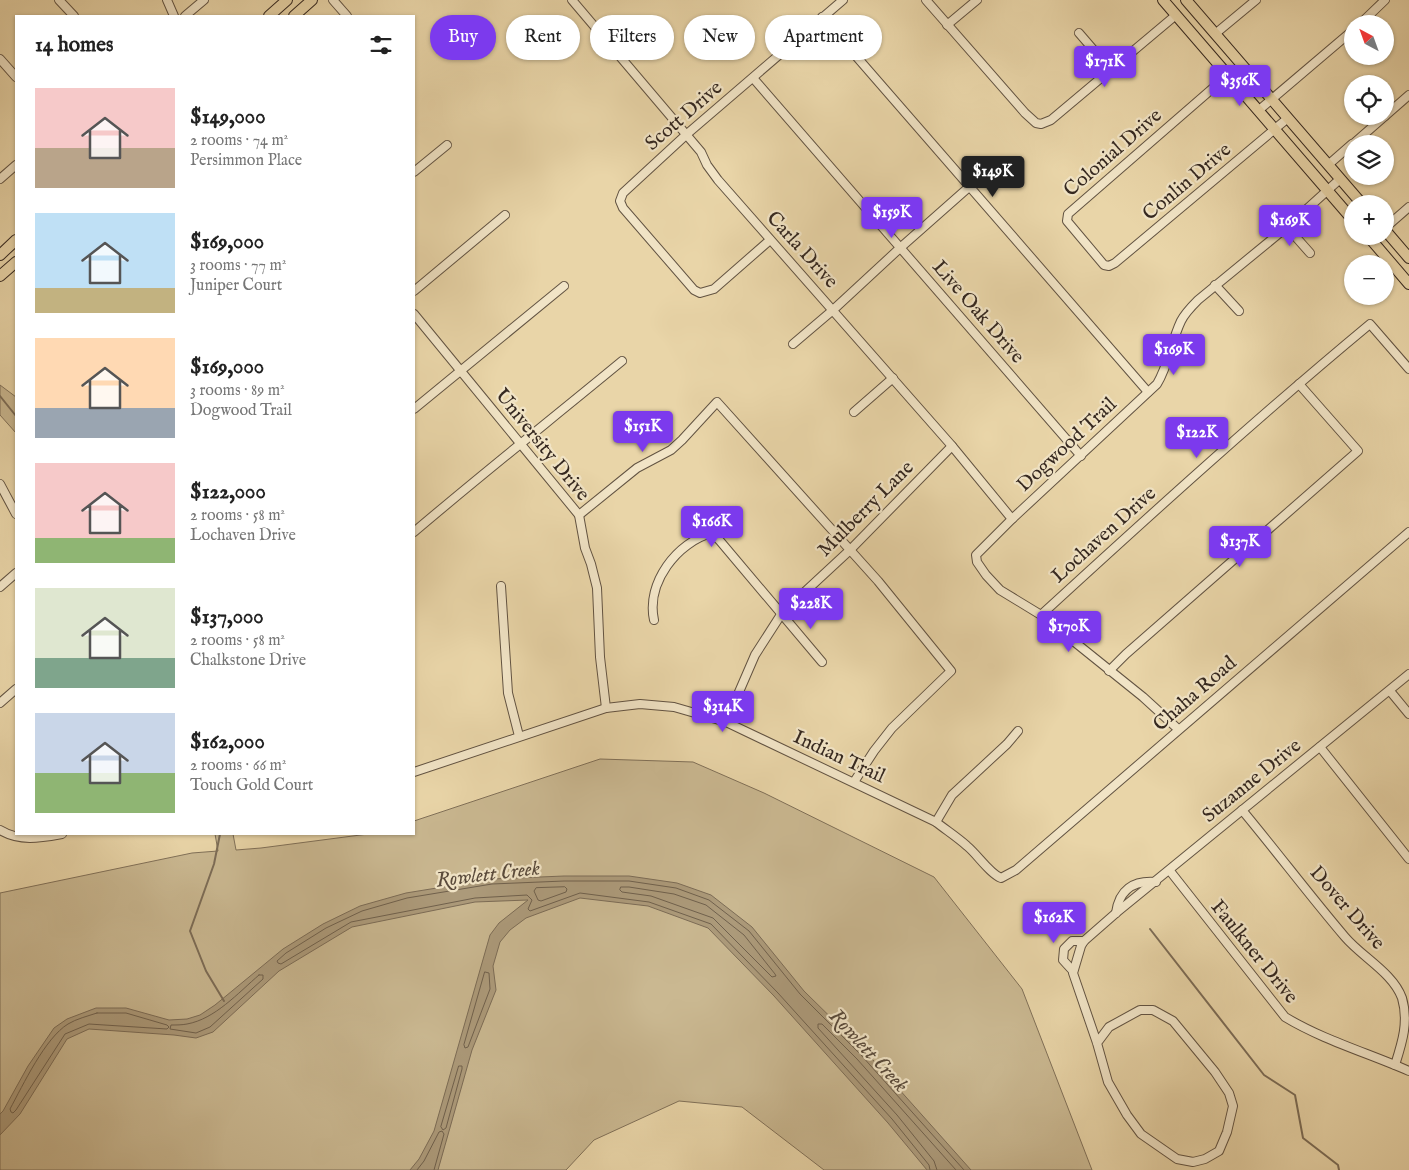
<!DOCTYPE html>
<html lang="en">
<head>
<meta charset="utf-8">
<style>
  body { margin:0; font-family:"IM FELL English",serif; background:#f6f6f6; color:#222; height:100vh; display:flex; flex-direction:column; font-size:19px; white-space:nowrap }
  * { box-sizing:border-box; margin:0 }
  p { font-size:16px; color:#767676 }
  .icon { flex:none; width:28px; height:28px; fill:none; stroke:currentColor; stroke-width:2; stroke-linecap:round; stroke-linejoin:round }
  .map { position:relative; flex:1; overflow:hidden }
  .details { position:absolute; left:15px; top:15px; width:400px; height:820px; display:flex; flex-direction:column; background:#fff; border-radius:0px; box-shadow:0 1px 4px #0004 }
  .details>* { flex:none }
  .banner { position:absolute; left:430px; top:15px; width:475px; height:45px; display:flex; gap:10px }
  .needle { width:32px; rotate:319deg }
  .buttons { position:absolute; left:1344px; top:15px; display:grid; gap:10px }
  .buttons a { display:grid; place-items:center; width:50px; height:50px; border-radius:50%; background:#fff; box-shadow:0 1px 4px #0004; font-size:25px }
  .price { position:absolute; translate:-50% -42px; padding:0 11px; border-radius:5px; background:#7c3aed; color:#fff; font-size:16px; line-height:32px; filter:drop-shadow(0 1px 2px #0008) }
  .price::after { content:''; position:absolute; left:50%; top:30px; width:15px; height:11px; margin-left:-8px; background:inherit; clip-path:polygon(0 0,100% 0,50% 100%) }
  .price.selected { background:#222; color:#fff }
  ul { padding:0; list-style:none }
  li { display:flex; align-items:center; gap:15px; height:125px; padding:0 20px }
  li span { display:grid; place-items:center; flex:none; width:140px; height:100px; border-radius:0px; color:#555 }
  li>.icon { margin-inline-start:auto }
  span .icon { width:60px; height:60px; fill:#fffc; stroke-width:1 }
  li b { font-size:21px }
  h2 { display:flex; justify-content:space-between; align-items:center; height:60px; padding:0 20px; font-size:21px }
  .pill { padding:0 18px; border-radius:22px; background:#fff; box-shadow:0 1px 4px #0004; font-size:18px; line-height:45px }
  .pill.selected { background:#7c3aed; color:#fff }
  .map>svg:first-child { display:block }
  .green { fill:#cab891; stroke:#807058 }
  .water { fill:#ac9a7a; stroke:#7c6c56 }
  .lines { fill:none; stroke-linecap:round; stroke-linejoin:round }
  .shore { stroke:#70614d; stroke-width:1 }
  .stream { stroke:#7c6c56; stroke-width:2 }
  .minor-casing { stroke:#625342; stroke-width:10 }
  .major-casing { stroke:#352820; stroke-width:12 }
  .minor { stroke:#f1e4c6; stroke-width:8 }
  .major { stroke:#e9d5a8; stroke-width:10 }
  .labels { text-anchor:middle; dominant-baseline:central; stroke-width:4.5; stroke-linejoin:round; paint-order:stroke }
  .street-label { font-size:20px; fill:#352820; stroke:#f1e4c6 }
  .water-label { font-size:21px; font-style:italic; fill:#594a3b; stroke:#f1e4c6 }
</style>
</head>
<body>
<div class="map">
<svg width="1409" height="1170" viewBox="0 0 1409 1170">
  <rect width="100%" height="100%" fill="#e9d5a8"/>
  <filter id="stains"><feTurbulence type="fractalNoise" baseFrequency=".004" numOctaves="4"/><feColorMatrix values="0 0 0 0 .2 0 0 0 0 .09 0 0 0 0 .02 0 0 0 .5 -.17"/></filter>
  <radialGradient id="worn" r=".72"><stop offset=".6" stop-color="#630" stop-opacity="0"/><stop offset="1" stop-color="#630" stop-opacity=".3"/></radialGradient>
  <g class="green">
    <polygon points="0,385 16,397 16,433 0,415"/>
    <polygon points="600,759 693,762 764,793 934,877 1022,989 1092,1170 824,1170 742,1107 679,1101 594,1140 566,1170 0,1170 0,893 192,853 218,851 215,834 233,834 236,850 261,848 368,834 414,834 414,821"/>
  </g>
  <polygon class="water" points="564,876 629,876 677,883 711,895 752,927 804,991 865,1051 971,1170 927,1170 888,1123 774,996 708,928 648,906 580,898 526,918 510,930 500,942 493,966 496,990 472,1050 438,1170 410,1170 419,1159 434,1131 490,935 499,923 528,900 475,902 352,927 279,971 213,1032 196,1038 174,1035 89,1029 67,1039 20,1114 0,1135 0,1114 3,1111 28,1066 54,1028 67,1019 96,1008 126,1008 169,1020 187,1019 200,1015 215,1005 283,949 323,924 360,906 406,893 492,879"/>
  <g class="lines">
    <g class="shore">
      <polygon points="565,887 567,889 566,892 541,901 538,900 534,891 536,888"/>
      <polygon points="621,887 629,887 674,894 706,905 744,935 775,974 776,976 772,977 713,918 651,896 622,892 620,890"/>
      <polygon points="485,972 489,973 490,989 468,1047 465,1048 464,1045"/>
      <path d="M259,975H263V979L210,1027L196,1033L170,1029L171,1025C176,1025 182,1025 187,1024C215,1019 238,993 259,975Z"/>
      <path d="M97,1013H126L167,1025L169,1027L167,1029L89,1024L65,1034L16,1110L13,1113L11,1112L10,1109C23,1085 45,1038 68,1024C76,1019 88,1016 97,1013Z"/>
      <polygon points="459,1066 462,1066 462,1069 446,1128 443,1130 441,1127"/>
      <polyline points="417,1170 424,1161 439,1132 442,1131 444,1134 434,1170"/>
      <polyline points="930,1170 929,1165 892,1119 778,993 711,924 649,902 580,893 530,911 528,909 532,900 527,895 475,898 351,922 281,964 278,963 277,961 286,953 326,928 362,911 407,898 492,884 564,881 629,881 676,888 709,900 749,931 800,994 861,1055 964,1170"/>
      <polyline points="937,1170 934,1161 897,1115 818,1028 818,1024 822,1024 857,1059 956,1170"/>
    </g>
    <g class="stream">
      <polyline points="0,396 16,416"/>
      <polyline points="220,834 214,864 190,931 206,971 224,1001"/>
      <polyline points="1150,929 1264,1075 1295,1095 1303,1138 1338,1165 1339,1170"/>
    </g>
    <g class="minor-casing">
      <g id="minor">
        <polyline points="59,0 74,16"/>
        <polyline points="167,0 174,16"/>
        <polyline points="333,0 347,16"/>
        <polyline points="572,0 701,152 707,165 718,180 952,446 1012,519"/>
        <polyline points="926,0 1025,113 1036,123 1041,124 1051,120 1176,15"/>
        <polyline points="185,16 204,0"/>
        <polyline points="822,17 1148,392"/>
        <polyline points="1360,24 1385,0"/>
        <polyline points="947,25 977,0"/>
        <polyline points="1079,33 1110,69"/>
        <polyline points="1215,34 1256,0"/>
        <polyline points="0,59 16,77"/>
        <polyline points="1228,75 1068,214 1067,221 1104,265 1109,266 1115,263 1288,118"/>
        <polyline points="753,78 1081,456"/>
        <polyline points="1259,110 1352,31"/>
        <polyline points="1385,116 1409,95"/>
        <polyline points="1353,144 1385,116"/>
        <polyline points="1328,165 1352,144"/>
        <polyline points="414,172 447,145"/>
        <polyline points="0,179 16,165"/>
        <polyline points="1287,227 1310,253"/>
        <polyline points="1385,228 1409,207"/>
        <polyline points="770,240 714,289 700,293 694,290 623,208 620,201 623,193 687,134 843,0"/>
        <polyline points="1215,285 1239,311"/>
        <polyline points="414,291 505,215"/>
        <polyline points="414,314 579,515 585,548 591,564 597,588 600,657 606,708"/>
        <polyline points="793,344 833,310 900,248 969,187"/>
        <polyline points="414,409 564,286"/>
        <polyline points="854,412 893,378"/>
        <polyline points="0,484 16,514"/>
        <polyline points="579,515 637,468 671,450 682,440 717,402 878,581 951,671 892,728 874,751 854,782"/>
        <path d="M414,532C482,474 553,418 622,361"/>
        <polyline points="501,586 508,693 519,736"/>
        <polyline points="0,587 16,573"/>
        <path d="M1041,615C1149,516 1258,417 1370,324L1409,369"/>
        <path d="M654,620C646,583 677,542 712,533L720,541L822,662"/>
        <polyline points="1109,671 1126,654 1358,451 1299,384"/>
        <polyline points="1390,691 1409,714"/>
        <polyline points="0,703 16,689"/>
        <polyline points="726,722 755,655 782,613 850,550 952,446"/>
        <path d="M1178,729L1143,697L1041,615L1000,590L986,575L977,562L976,555L1012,519L1157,384C1169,364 1171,342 1181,321C1185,313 1192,306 1198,300L1287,227L1340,179"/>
        <polyline points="1320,747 1409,859"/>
        <path d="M414,772L606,708L640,704L674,707L726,722L936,822C946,830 957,837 967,846C978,855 989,873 1001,878L1016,870L1409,532"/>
        <path d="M1242,810C1277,852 1310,896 1345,937C1362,957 1393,973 1402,998C1409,1022 1402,1043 1395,1065"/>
        <polyline points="936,822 952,795 1007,744 1018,731"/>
        <path d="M0,830C20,842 40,838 62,834"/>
        <path d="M1170,871L1285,1017C1323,1040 1368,1053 1409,1071"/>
        <path d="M1116,913C1119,890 1133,880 1156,882"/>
        <polyline points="1073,971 1063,960 1064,949 1072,941 1084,941"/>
        <polyline points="1097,1043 1109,1027 1140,1010 1153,1010 1173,1021 1215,1072 1229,1093 1233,1106 1227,1132 1219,1151 1205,1159 1193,1162 1177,1159 1141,1134 1127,1115 1108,1082 1097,1043 1073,973 1081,946 1084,941 1116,913 1409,674"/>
      </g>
    </g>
    <g class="major-casing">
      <g id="major">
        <polyline points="1163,0 1352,219"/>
        <polyline points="1186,0 1362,204"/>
        <polyline points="269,16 287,0"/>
        <polyline points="294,16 312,0"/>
        <polyline points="1385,230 1409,258"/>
        <polyline points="1368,236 1409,284"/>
        <polyline points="0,255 16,240"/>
        <polyline points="0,276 16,262"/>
      </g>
    </g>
    <use href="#minor" class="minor"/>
    <use href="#major" class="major"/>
  </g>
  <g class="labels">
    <g class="street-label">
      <text transform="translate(684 116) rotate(-41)">Scott Drive</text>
      <text transform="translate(1113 153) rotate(-41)">Colonial Drive</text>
      <text transform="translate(1187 182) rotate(-40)">Conlin Drive</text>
      <text transform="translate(802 250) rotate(48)">Carla Drive</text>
      <text transform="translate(978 312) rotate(49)">Live Oak Drive</text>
      <text transform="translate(542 445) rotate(51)">University Drive</text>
      <text transform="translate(1067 445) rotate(-43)">Dogwood Trail</text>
      <text transform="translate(866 509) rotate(-45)">Mulberry Lane</text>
      <text transform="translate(1104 535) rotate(-42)">Lochaven Drive</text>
      <text transform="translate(1195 694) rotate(-41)">Chaha Road</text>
      <text transform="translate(839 757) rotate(25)">Indian Trail</text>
      <text transform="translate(1252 781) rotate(-39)">Suzanne Drive</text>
      <text transform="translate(1347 908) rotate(49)">Dover Drive</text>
      <text transform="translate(1254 952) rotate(51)">Faulkner Drive</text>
    </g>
    <g class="water-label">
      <text transform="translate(488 875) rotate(-7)">Rowlett Creek</text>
      <text transform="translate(868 1051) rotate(47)">Rowlett Creek</text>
    </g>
  </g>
  <rect width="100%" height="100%" filter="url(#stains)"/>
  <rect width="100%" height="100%" fill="url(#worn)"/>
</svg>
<div class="buttons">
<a><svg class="needle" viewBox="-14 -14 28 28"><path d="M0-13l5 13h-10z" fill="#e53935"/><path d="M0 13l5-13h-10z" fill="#767676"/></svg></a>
<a><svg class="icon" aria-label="locate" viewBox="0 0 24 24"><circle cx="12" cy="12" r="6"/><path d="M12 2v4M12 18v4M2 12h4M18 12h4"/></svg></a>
<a><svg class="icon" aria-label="layers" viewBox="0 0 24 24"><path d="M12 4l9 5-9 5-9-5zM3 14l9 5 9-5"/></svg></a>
<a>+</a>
<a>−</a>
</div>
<b class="price" style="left:1105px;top:88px">$171K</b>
<b class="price" style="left:1240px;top:107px">$356K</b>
<b class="price selected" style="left:993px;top:198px">$149K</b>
<b class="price" style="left:892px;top:239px">$159K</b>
<b class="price" style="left:1290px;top:247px">$169K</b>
<b class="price" style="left:1174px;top:376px">$169K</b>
<b class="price" style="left:643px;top:453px">$151K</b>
<b class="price" style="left:1197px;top:459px">$122K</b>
<b class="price" style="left:712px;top:548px">$166K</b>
<b class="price" style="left:1240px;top:568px">$137K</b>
<b class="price" style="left:811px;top:630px">$228K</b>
<b class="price" style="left:1069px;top:653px">$170K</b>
<b class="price" style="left:723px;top:733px">$314K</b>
<b class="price" style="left:1054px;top:944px">$162K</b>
<div class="banner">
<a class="pill selected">Buy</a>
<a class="pill">Rent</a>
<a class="pill">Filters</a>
<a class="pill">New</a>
<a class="pill">Apartment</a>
</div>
<section class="details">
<h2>14 homes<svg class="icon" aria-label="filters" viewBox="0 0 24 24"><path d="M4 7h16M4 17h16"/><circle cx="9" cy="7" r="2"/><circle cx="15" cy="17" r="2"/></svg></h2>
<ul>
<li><span style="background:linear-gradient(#f6c9c9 60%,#b9a48a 0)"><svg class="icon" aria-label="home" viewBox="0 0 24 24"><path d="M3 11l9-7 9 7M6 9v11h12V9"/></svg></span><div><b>$149,000</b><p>2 rooms · 74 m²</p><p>Persimmon Place</p></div></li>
<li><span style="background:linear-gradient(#bfe0f5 75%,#c2b280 0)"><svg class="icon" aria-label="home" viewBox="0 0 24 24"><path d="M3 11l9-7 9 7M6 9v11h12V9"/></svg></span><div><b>$169,000</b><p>3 rooms · 77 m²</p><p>Juniper Court</p></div></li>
<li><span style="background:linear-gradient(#ffd9b3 70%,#9aa5b1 0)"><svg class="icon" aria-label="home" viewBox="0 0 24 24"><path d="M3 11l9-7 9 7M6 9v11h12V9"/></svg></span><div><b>$169,000</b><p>3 rooms · 89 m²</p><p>Dogwood Trail</p></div></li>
<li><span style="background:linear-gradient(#f6c9c9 75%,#8fb573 0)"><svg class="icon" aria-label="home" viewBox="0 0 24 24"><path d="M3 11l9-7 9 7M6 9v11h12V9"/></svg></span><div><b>$122,000</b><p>2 rooms · 58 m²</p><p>Lochaven Drive</p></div></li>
<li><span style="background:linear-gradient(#dfe7d0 70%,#7fa58c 0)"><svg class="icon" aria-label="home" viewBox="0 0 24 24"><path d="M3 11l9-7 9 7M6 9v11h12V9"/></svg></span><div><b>$137,000</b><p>2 rooms · 58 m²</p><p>Chalkstone Drive</p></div></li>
<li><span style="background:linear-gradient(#c9d6e8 60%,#8fb573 0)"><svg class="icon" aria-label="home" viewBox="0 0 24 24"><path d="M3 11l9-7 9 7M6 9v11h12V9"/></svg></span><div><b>$162,000</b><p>2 rooms · 66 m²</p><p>Touch Gold Court</p></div></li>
</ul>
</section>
</div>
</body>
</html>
